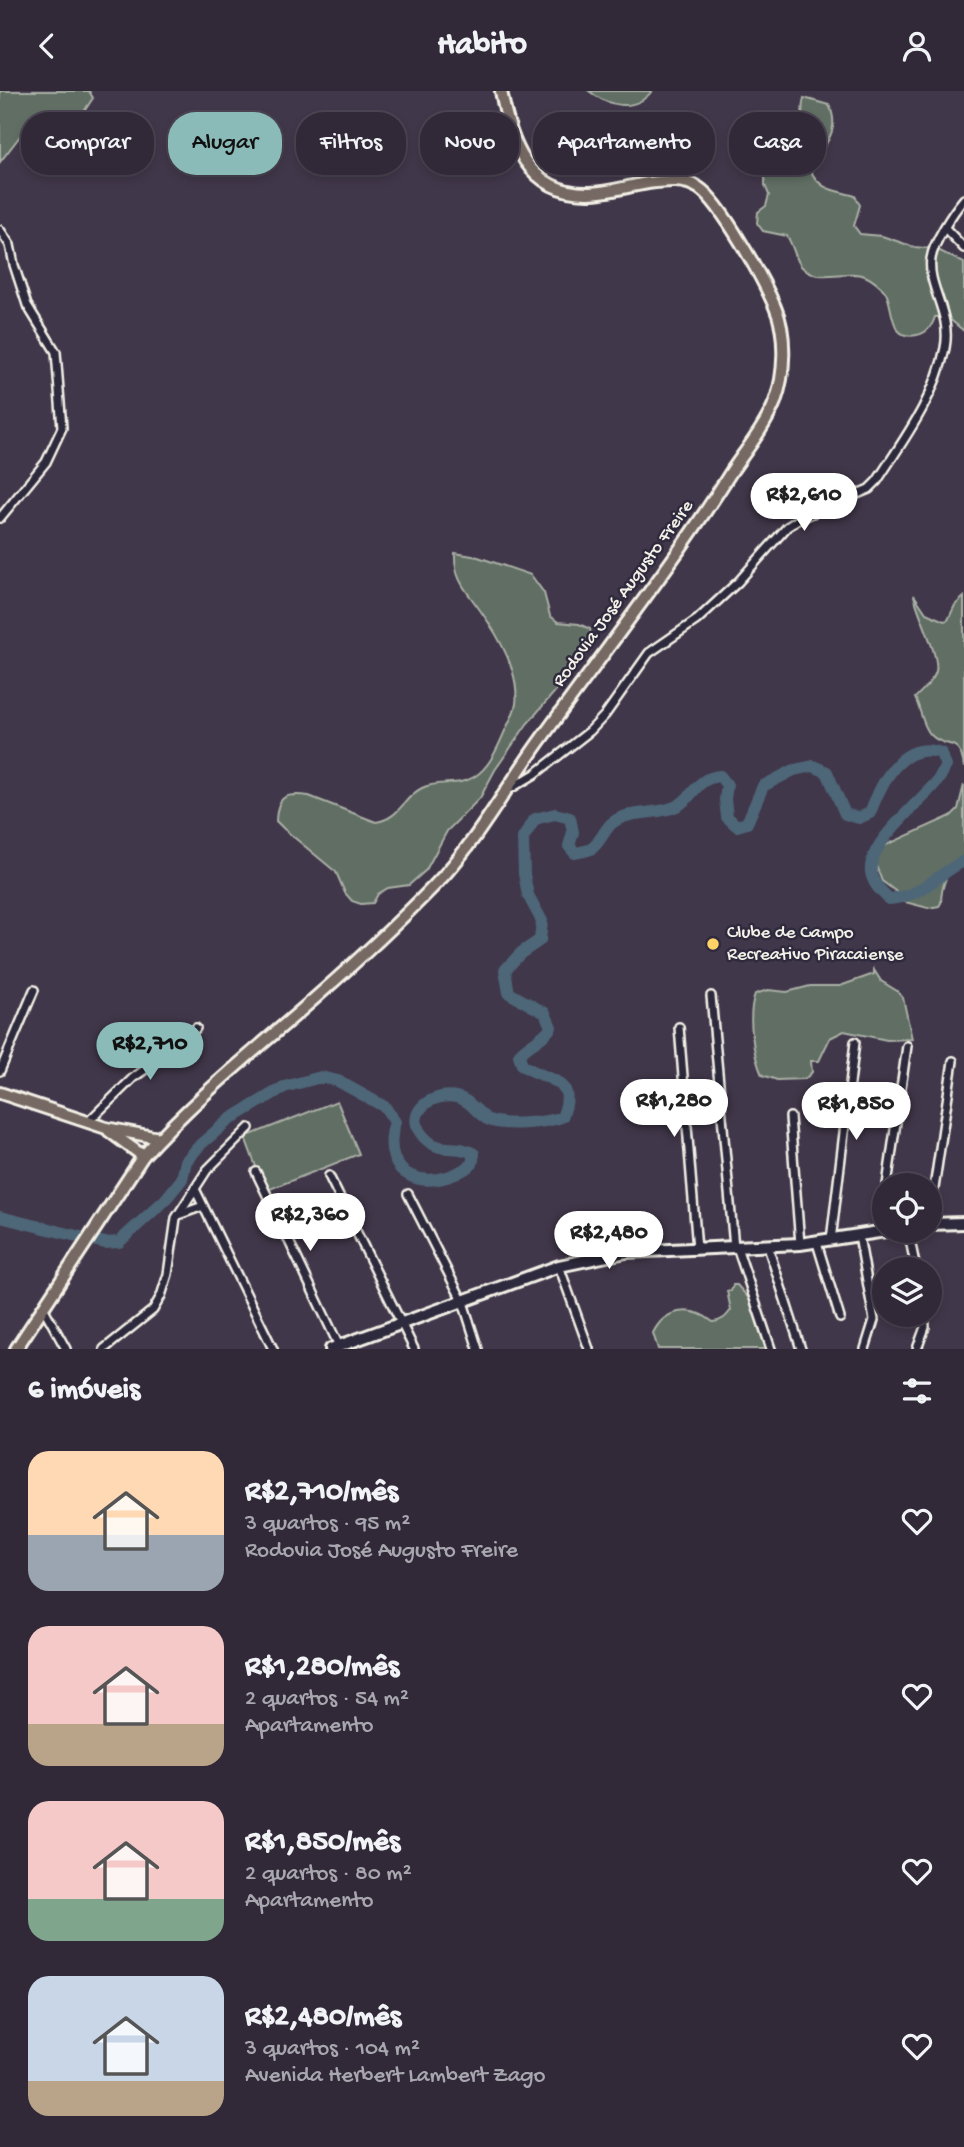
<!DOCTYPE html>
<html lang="pt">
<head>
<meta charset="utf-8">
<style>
  body { margin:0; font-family:"Gochi Hand",sans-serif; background:#393140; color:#f1f3f6; height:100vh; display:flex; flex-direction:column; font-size:26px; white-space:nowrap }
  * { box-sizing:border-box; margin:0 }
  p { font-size:23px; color:#a8a6ae }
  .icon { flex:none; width:38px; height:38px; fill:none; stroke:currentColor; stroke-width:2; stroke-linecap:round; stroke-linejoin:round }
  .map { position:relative; height:1258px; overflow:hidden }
  .sheet { display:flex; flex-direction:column; background:#312938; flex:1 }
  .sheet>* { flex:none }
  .hud { position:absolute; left:21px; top:21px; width:922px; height:63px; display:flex; gap:14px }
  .fabs { position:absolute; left:872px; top:1082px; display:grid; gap:14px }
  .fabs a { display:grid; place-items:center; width:70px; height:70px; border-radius:50%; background:#312938; box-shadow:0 4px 10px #0003,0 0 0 2px #4c4553; font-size:35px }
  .price { position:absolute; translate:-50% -60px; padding:0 16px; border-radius:24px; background:#fff; color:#222; font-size:23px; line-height:46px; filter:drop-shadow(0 2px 4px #0008) }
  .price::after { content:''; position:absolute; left:50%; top:42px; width:21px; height:16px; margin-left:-10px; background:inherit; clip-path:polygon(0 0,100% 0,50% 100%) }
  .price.on { background:#8bbbb9; color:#111 }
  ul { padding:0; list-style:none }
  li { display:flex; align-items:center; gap:21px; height:175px; padding:0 28px }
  li span { display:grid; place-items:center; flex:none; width:196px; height:140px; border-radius:21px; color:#555 }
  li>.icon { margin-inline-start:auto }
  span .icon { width:84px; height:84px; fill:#fffc; stroke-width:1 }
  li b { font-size:30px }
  h2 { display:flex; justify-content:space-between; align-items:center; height:84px; padding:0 28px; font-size:30px }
  .chip { padding:0 24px; border-radius:28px; background:#312938; box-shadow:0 4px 10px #0003,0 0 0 2px #4c4553; font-size:24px; line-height:63px }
  .chip.on { background:#8bbbb9; color:#111 }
  header { display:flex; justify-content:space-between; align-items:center; height:91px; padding:0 28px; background:#312938; font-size:32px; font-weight:800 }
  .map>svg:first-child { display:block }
  .green { fill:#616e63; stroke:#aab0a6; stroke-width:2 }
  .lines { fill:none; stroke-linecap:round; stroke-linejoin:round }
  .river { stroke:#4e6678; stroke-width:12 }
  .street-casing { stroke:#f4f1e8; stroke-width:12 }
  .secondary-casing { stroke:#f4f1e8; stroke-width:16 }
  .primary-casing { stroke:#f4f1e8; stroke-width:16 }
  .street { stroke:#2f2a3d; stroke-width:7 }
  .secondary { stroke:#2f2a3d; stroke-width:10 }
  .primary { stroke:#766964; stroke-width:10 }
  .poi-dot { fill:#ffd166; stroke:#2f2a3d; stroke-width:2.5 }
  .labels { text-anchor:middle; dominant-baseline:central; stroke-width:5; stroke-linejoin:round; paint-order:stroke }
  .street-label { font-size:19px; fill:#f4f1e8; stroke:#2f2a3d }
  .poi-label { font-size:19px; fill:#f4f1e8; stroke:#2f2a3d; text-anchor:start }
</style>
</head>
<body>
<header><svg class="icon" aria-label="back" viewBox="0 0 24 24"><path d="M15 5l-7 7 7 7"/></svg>Habito<svg class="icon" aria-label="person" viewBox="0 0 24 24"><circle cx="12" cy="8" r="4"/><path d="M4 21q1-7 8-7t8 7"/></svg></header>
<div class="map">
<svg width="964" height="1258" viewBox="0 0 964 1258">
  <rect width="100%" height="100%" fill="#41374a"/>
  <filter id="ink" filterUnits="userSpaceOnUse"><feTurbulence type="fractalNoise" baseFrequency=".0143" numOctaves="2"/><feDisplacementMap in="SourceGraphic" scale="14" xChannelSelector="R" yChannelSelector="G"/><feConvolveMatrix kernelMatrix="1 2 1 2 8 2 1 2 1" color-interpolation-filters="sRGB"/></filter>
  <g filter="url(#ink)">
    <g class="green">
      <polygon points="0,0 89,0 93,7 79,28 60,22 27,36 0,71"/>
      <path d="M589,0H652C635,22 607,15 589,0Z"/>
      <path d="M804,7L829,14C843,43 819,57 811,80C820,100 836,99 855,105L860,114L854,135L860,143L882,145L914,156L936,158L964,172V240L946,225L935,226C932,236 927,242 917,244C889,250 894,218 886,202C882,196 872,188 865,185C846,177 818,194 801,175C795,167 793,154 787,145L763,140L757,132L758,121L766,115L769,104L765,94V83C786,69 797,63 802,35C803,26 801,17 804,7Z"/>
      <path d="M455,462L478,466L531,484L544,502L550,525L558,531L579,533L590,538L592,548L584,567L527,633L495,679L480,707L447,740L426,779L409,794L388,797L378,803L373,812L361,813L352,810L345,802L336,781L284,738L276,730C277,704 286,702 309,705L376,731C401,727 402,707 422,697C438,689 458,696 474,686C489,677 497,658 504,642C508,633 514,623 516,613C520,581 498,544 480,519C466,499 454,489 455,462Z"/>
      <path d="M914,504L926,522L944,530L948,529L955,514L964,506V677C960,643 947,660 931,644C922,635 921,618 915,607C922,599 934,590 936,580C940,566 917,521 914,504Z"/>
      <path d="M964,694V765C949,773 941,795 941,812L939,815L928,817L901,810L898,802L882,790L873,767L884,755L951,725L958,718Z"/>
      <path d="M874,879L881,890L897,900L903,907L912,948L887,949L844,940L830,947L819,970H811L812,981L805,988L777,989L762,984C753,964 747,924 755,903L768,899L787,901L810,895H840L874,883Z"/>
      <polygon points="337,1010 359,1063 265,1100 245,1046"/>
      <path d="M733,1194H737L756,1215L770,1258H658L653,1242C665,1217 692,1214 713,1231C722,1230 726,1226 731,1219L727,1200H731Z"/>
    </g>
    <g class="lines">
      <path class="river" d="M0,1126L105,1152L119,1151L165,1109L182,1088L186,1070L201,1053L229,1029L284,996L321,986L338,990L385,1016L395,1031C377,1089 432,1104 472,1073L474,1063C460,1053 442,1062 428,1050C400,1026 428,1001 456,1006C469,1008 476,1021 487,1028C502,1036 546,1032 562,1026C579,986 547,991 522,974L519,964C529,952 543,949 551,936L545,922L509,902L505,879L521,862L540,849L542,830L528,804L524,783L523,747L535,728L555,723L570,727L573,741L569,755L575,762C580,761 587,760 591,758C600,752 604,739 612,732C630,718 657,725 677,715C695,706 695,687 720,685L727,694L725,708L727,726L737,735L747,732L763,695L794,679L813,675L827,681L845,723L859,727L870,722C881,692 902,648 941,662L946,675C943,679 941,685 938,689C922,710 867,752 871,781C873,793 880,799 889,808C922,806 936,784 964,770"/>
      <g class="street-casing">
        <g id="street">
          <polyline points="945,137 964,157"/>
          <polyline points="0,139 10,154 14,174 27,214 56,261 62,337 46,371 0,427"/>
          <path d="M508,699L535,683L590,640L605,624L649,562L697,529L738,491L787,436L801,427L869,398L877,390C904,348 935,307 945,257C952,222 927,196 931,168C933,152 953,121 964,108"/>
          <polyline points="711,905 734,1156"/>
          <polyline points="679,936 697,1158"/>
          <polyline points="0,980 34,899"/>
          <polyline points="790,1026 800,1153"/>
          <polyline points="88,1031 133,987 185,950 196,937"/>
          <polyline points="256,1081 339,1255"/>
          <polyline points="329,1085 414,1258"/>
          <polyline points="887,1094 907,955"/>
          <polyline points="195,1098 273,1258"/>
          <polyline points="408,1103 463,1211 478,1258"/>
          <polyline points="181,1123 203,1115"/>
          <polyline points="929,1131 953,970"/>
          <polyline points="908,1139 916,1178"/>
          <polyline points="881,1142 884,1115"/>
          <polyline points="859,1145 874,1229 865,1258"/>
          <polyline points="831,1149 855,951"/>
          <polyline points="817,1152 840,1227"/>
          <polyline points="737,1156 771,1258"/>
          <polyline points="768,1156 801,1258"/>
          <polyline points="559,1175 589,1258"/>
          <polyline points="44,1218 66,1258"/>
          <polyline points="104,1258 153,1219 161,1205 168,1183 176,1127 207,1079 249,1037"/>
          <polyline points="917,1258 925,1236 924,1223"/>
        </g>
      </g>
      <g class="secondary-casing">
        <g id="secondary">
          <polyline points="929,1133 964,1132"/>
          <polyline points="331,1258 559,1175 626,1161 800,1153 892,1139"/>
        </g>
      </g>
      <g class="primary-casing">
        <g id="primary">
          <polyline points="0,1002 106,1037 159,1047"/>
          <polyline points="109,1040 143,1065"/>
          <path d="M16,1258L143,1065C194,1008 256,959 314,908C355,872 396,834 434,795C478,750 507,694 544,644C607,557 674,472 731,381C746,359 765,336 775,311C785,284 787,243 775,216C764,190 721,111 699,97C683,87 665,90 648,92C628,95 608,102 589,102C527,103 510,50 501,0"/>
        </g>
      </g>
      <use href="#street" class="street"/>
      <use href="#secondary" class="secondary"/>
      <use href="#primary" class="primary"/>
    </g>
  </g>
  <circle class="poi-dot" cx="713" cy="853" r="7"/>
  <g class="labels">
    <g class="street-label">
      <text transform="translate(624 503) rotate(-54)">Rodovia José Augusto Freire</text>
    </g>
    <g class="poi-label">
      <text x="727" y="842">Clube de Campo<tspan x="727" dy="22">Recreativo Piracaiense</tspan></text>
    </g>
  </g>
</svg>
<div class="fabs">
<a><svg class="icon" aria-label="locate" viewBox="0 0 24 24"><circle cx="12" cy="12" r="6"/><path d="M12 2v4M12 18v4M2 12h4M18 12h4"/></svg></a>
<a><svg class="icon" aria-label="layers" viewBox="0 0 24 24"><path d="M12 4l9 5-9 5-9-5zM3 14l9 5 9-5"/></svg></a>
</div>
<b class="price" style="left:804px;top:442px">R$2,610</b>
<b class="price on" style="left:150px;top:991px">R$2,710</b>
<b class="price" style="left:674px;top:1048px">R$1,280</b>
<b class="price" style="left:856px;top:1051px">R$1,850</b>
<b class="price" style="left:310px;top:1162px">R$2,360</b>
<b class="price" style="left:609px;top:1180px">R$2,480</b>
<div class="hud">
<a class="chip">Comprar</a>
<a class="chip on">Alugar</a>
<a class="chip">Filtros</a>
<a class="chip">Novo</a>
<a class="chip">Apartamento</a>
<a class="chip">Casa</a>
</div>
</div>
<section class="sheet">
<h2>6 imóveis<svg class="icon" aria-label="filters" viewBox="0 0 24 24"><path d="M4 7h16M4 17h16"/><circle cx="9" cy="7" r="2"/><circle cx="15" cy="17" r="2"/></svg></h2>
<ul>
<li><span style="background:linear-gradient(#ffd9b3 60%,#9aa5b1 0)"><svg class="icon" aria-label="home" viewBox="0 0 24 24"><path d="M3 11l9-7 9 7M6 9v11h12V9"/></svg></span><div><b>R$2,710/mês</b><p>3 quartos · 95 m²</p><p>Rodovia José Augusto Freire</p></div><svg class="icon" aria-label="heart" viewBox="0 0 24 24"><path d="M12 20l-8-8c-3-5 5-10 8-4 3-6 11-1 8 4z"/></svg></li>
<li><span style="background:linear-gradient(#f6c9c9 70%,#b9a48a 0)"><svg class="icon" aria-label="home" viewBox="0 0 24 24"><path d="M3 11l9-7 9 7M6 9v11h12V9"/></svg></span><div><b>R$1,280/mês</b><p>2 quartos · 54 m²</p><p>Apartamento</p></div><svg class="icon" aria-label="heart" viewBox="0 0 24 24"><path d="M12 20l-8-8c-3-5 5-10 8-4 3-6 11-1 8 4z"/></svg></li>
<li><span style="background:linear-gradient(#f6c9c9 70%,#7fa58c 0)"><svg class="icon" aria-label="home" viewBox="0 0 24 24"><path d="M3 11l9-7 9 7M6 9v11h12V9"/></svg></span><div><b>R$1,850/mês</b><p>2 quartos · 80 m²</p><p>Apartamento</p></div><svg class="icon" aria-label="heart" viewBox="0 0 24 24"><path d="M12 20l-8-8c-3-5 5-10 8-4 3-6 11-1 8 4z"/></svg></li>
<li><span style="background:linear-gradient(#c9d6e8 75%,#b9a48a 0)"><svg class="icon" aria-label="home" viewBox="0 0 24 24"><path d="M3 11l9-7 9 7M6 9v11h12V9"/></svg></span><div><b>R$2,480/mês</b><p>3 quartos · 104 m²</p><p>Avenida Herbert Lambert Zago</p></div><svg class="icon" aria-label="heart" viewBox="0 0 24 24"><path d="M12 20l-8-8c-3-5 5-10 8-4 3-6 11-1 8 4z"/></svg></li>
</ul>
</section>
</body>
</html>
